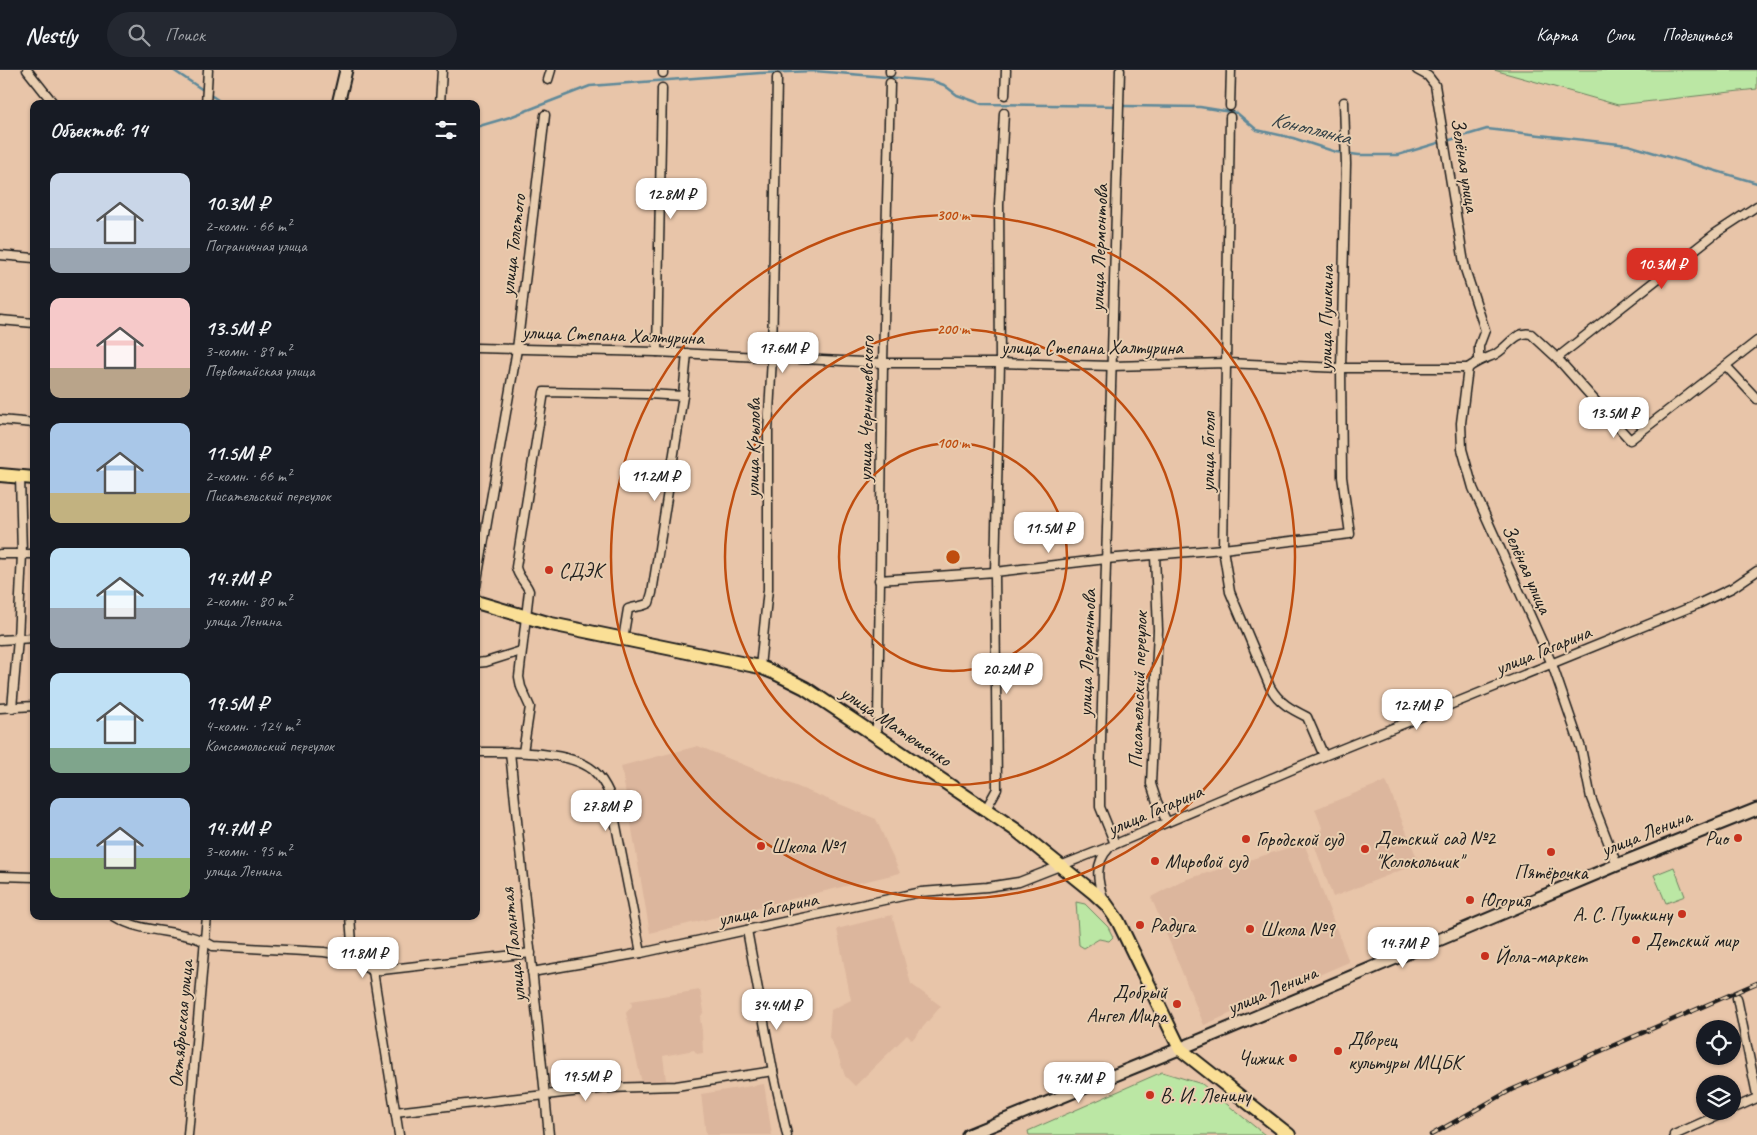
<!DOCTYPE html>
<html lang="ru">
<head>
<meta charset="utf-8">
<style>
  body { margin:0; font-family:Caveat,sans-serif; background:#242831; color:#f1f3f6; height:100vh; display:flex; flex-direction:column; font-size:19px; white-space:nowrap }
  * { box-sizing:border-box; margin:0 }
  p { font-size:16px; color:#9ea1a6 }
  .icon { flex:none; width:28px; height:28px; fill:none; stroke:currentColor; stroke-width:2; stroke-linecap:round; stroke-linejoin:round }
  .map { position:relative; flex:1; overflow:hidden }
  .panel { position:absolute; left:30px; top:30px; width:450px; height:820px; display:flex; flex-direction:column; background:#171b24; border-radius:10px; box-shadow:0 1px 4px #0004 }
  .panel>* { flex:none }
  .fabs { position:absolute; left:1696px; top:950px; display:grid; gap:10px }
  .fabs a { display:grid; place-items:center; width:45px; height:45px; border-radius:50%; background:#171b24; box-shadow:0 1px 4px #0004; font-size:25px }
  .price { position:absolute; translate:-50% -42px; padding:0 11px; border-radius:10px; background:#fff; color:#222; font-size:16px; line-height:32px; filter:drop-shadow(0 1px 2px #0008) }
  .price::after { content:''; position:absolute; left:50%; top:30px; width:15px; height:11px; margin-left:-8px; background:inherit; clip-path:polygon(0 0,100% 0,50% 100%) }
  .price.selected { background:#d93025; color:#fff }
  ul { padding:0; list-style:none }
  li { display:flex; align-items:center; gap:15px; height:125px; padding:0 20px }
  li span { display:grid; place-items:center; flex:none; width:140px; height:100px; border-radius:10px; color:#555 }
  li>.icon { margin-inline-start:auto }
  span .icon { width:60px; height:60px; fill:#fffc; stroke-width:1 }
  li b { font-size:21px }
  h2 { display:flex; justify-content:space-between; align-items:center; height:60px; padding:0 20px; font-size:21px }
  header { display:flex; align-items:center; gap:30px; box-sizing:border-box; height:70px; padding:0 25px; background:#171b24; border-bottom:1px solid #363941 }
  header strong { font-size:24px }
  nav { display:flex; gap:28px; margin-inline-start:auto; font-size:18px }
  .search { width:350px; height:45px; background:#242831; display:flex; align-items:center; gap:12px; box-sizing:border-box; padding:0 18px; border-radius:28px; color:#9ea1a6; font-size:19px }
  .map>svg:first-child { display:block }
  .built { fill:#dcb69d }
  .green { fill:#bbe7a4; stroke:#6c8260 }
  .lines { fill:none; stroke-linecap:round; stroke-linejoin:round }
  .stream { stroke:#5f8999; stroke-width:2.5 }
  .street-casing { stroke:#1c1c1c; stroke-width:11 }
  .secondary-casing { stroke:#1c1c1c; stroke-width:15 }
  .primary-casing { stroke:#1c1c1c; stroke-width:16 }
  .street { stroke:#e9ceb0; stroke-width:8 }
  .secondary { stroke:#e9ceb0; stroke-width:11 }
  .primary { stroke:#fadf96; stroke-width:12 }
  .rail-casing { stroke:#1c1c1c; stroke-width:4.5 }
  .rail { stroke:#e9ceb0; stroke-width:2.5; stroke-dasharray:8; stroke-linecap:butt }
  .ring { fill:none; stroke:#bf4d0f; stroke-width:2.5 }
  .poi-dot { fill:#c8321e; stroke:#e9ceb0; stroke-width:2 }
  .labels { text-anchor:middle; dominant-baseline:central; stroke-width:4; stroke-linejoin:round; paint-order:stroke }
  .street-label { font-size:20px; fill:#1c1c1c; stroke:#e9ceb0 }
  .poi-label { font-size:20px; fill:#1c1c1c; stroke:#e9ceb0; text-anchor:start }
  .water-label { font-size:21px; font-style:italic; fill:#324046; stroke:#e9ceb0 }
  .centre { fill:#bf4d0f; stroke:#e9ceb0; stroke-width:2.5 }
  .ring-label { font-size:15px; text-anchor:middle; font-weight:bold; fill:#bf4d0f; stroke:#e9ceb0; stroke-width:4; stroke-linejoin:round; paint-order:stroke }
</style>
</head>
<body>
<header>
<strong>Nestly</strong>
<div class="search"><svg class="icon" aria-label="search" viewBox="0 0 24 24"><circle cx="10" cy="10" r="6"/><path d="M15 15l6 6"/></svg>Поиск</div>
<nav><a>Карта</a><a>Слои</a><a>Поделиться</a></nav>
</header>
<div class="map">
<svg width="1757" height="1065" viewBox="0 0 1757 1065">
  <rect width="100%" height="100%" fill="#e8c5a9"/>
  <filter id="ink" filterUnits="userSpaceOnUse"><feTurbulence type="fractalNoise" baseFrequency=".02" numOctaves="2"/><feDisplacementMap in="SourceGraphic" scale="10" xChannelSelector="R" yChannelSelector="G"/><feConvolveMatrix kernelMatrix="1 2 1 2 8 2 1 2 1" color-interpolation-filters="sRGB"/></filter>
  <g filter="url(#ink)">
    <g class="built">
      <polygon points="698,676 876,749 900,803 650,863 621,696"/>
      <polygon points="1386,711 1419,793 1333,827 1311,766 1323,760 1315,739"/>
      <polygon points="1304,773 1349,892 1204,955 1151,827 1181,811"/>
      <polygon points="892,845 911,914 941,936 912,970 907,965 855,1016 845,1006 838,985 829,967 831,940 851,930 837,859"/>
      <polygon points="700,920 704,941 700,948 702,961 703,983 697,984 694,980 663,986 666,1010 642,1013 626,943 632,936 631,931"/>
      <polygon points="764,1014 772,1065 706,1065 701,1024"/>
    </g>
    <g class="green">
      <polygon points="1494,0 1757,0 1757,19 1618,35"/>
      <polygon points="1674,797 1685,826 1666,833 1654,805"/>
      <polygon points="1076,832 1085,834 1108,857 1113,867 1109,871 1099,869 1084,878 1079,875"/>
      <polygon points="1162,1002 1202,1014 1265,1065 1029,1065 1028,1061"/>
    </g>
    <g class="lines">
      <g class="stream">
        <polyline points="173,0 224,34"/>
        <polyline points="476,57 510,47 590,16 760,3 815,1 933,11 944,15 957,25 982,34 1200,37 1237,43 1257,60 1293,68 1336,82 1359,85 1398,85 1438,73"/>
        <polyline points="1450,70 1487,59 1628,75 1757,113"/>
      </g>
      <g class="street-casing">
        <g id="street">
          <polyline points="27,0 54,34"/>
          <polyline points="1417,0 1428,6 1435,15 1465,199 1485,260 1479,276 1479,290"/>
          <polyline points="890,2 890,0"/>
          <polyline points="663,3 663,0"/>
          <polyline points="548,10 551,0"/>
          <polyline points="1005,25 1006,0"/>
          <polyline points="206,34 208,0"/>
          <polyline points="440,34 442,0"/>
          <polyline points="1230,36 1231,0"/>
          <path d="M1230,47L1223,479L1230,522L1270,617C1279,633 1291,639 1307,647L1324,686"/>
          <polyline points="0,185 34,188"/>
          <polyline points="0,250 34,253"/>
          <polyline points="476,278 657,282 883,293 1000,293 1112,296 1226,293 1341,298 1468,298"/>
          <polyline points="657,282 662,18"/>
          <polyline points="1557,288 1716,163 1757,136"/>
          <polyline points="1726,296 1757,329"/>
          <polyline points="1468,298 1461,353 1462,379 1473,418 1552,594 1581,678 1591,728 1617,795"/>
          <path d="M1468,298C1477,291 1484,289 1494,285C1507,279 1515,260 1531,264L1557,288L1630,370L1757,271"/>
          <polyline points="0,350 34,353"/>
          <polyline points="0,484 34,484"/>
          <polyline points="1155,485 1158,560 1151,714 1157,732 1167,752"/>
          <polyline points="879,510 995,502 1106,489 1223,479 1350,464 1342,407 1341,298 1346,94 1344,32"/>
          <polyline points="476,516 517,279 545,45"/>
          <path d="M623,569L628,539C635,536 642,537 649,533L652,523L683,326L687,283"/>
          <polyline points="0,570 34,568"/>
          <polyline points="476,593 486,592 521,581"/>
          <polyline points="760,597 768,519 768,362 772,287 777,8"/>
          <polyline points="0,638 34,636"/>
          <polyline points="12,638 18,569 22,484 20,407"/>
          <polyline points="875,664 878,651 883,293 890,13"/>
          <path d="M476,682C508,682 568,680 593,700C601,707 606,716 610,725L641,883"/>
          <polyline points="510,682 549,1065"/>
          <path d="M523,682L530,637L521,617L519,607L529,521C526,512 518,508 516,497L544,322L647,324L683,326"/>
          <polyline points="986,739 997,719 995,502 1000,293 999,135 1004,43"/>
          <polyline points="1115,774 1100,737 1100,705 1120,0"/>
          <polyline points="0,806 34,807"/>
          <path d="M1104,830C1097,811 1094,794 1109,778"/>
          <path d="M114,846C146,866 182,857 213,876L324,882L353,887L365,897L373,901L531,883"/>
          <polyline points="350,846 353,887"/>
          <polyline points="747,860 773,1001 787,1065"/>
          <polyline points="373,901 399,1065"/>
          <polyline points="532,902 641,883 921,822 987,817 1019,812 1111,776 1324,686 1696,535 1732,518 1757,501"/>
          <polyline points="1737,928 1757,1025"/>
          <polyline points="1732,1039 1757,1028"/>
          <polyline points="395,1042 607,1018 676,1016 773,1001"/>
          <polyline points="188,1065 207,846"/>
          <polyline points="1674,1065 1728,1041"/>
        </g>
      </g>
      <g class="secondary-casing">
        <g id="secondary">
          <polyline points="338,34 346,0"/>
          <polyline points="968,1065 1196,972 1617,795 1757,739"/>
        </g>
      </g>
      <g class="primary-casing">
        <g id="primary">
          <polyline points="0,405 34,408"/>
          <polyline points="476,532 551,554 760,597 775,603 805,618 1016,760 1094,823 1106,834 1118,851 1180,979 1289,1065"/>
        </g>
      </g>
      <use href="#street" class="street"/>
      <use href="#secondary" class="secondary"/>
      <use href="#primary" class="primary"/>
      <g class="rail-casing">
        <polyline id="rail" points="1431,1065 1511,1020 1757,913"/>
      </g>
      <use href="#rail" class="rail"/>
    </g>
  </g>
  <g class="ring">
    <circle cx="953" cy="487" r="114"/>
    <circle cx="953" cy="487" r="228"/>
    <circle cx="953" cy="487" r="342"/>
  </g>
  <g class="poi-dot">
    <circle cx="549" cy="500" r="5"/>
    <circle cx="1738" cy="768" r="5"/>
    <circle cx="1246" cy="769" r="5"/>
    <circle cx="761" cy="776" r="5"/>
    <circle cx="1365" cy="779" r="5"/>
    <circle cx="1551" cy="782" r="5"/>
    <circle cx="1155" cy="791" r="5"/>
    <circle cx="1470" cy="830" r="5"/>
    <circle cx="1682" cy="844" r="5"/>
    <circle cx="1140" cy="855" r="5"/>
    <circle cx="1250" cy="859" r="5"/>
    <circle cx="1636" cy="870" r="5"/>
    <circle cx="1485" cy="886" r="5"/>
    <circle cx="1177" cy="934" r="5"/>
    <circle cx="1338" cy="981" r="5"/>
    <circle cx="1293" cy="988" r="5"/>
    <circle cx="1150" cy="1025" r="5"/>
  </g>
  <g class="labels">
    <g class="street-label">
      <text transform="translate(1465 95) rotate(81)">Зелёная улица</text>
      <text transform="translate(513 175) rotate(-83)">улица Толстого</text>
      <text transform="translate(1099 178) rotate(-88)">улица Лермонтова</text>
      <text transform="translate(1326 248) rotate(-89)">улица Пушкина</text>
      <text transform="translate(613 265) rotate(2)">улица Степана Халтурина</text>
      <text x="1092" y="277">улица Степана Халтурина</text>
      <text transform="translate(866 339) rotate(-89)">улица Чернышевского</text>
      <text transform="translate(753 378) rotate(-89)">улица Крылова</text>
      <text transform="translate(1208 382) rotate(-89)">улица Гоголя</text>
      <text transform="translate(1527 499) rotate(66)">Зелёная улица</text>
      <text transform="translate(1543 580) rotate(-22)">улица Гагарина</text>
      <text transform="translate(1087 583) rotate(-88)">улица Лермонтова</text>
      <text transform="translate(1138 620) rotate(-88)">Писательский переулок</text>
      <text transform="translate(896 656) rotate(34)">улица Матюшенко</text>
      <text transform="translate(1155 740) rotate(-23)">улица Гагарина</text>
      <text transform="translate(1646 763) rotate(-22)">улица Ленина</text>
      <text transform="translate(768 839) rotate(-12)">улица Гагарина</text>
      <text transform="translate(513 875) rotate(-96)">улица Палантая</text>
      <text transform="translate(1272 920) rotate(-23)">улица Ленина</text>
      <text transform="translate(181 954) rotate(-85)">Октябрьская улица</text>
    </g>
    <g class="poi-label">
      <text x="559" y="500">СДЭК</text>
      <text x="1375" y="768">Детский сад №2<tspan x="1375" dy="23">"Колокольчик"</tspan></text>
      <text x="1728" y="768" text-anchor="end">Рио</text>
      <text x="1256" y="769">Городской суд</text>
      <text x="771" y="776">Школа №1</text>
      <text x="1165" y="791">Мировой суд</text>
      <text x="1551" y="802" text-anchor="middle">Пятёрочка</text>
      <text x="1480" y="830">Югория</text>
      <text x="1672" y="844" text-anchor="end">А. С. Пушкину</text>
      <text x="1150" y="855">Радуга</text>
      <text x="1260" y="859">Школа №9</text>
      <text x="1646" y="870">Детский мир</text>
      <text x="1495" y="886">Йола-маркет</text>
      <text x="1167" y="922" text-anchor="end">Добрый<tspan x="1167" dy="23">Ангел Мира</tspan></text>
      <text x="1348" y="969">Дворец<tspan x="1348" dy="23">культуры МЦБК</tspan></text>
      <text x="1283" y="988" text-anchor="end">Чижик</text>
      <text x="1160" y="1025">В. И. Ленину</text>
    </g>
    <g class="water-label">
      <text transform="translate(1311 58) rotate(14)">Коноплянка</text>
    </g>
  </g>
  <circle cx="953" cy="487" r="8" class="centre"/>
  <g class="ring-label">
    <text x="953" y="150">300 m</text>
    <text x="953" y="264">200 m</text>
    <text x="953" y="378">100 m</text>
  </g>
</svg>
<div class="fabs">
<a><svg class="icon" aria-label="locate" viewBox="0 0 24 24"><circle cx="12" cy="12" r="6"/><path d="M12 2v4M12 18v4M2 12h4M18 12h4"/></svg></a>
<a><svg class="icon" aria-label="layers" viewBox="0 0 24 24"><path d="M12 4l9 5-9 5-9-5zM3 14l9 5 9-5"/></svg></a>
</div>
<b class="price" style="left:671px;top:150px">12.8M ₽</b>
<b class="price selected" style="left:1662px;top:220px">10.3M ₽</b>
<b class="price" style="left:783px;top:304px">17.6M ₽</b>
<b class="price" style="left:1614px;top:369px">13.5M ₽</b>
<b class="price" style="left:655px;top:432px">11.2M ₽</b>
<b class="price" style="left:1049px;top:484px">11.5M ₽</b>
<b class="price" style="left:1007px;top:625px">20.2M ₽</b>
<b class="price" style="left:1417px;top:661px">12.7M ₽</b>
<b class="price" style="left:606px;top:762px">27.8M ₽</b>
<b class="price" style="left:1403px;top:899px">14.7M ₽</b>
<b class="price" style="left:363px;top:909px">11.8M ₽</b>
<b class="price" style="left:777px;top:961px">34.4M ₽</b>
<b class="price" style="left:586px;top:1032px">19.5M ₽</b>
<b class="price" style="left:1079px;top:1034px">14.7M ₽</b>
<section class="panel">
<h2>Объектов: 14<svg class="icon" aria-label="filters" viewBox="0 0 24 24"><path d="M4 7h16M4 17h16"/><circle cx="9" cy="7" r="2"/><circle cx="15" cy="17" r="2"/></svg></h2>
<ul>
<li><span style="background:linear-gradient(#c9d6e8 75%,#9aa5b1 0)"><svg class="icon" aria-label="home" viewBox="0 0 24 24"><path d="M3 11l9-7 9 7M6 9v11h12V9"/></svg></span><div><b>10.3M ₽</b><p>2-комн. · 66 m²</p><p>Пограничная улица</p></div></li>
<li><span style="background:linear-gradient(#f6c9c9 70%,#b9a48a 0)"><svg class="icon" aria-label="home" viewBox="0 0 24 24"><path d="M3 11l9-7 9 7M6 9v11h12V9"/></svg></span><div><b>13.5M ₽</b><p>3-комн. · 89 m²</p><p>Первомайская улица</p></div></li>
<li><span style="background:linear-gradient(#a9c7e8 70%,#c2b280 0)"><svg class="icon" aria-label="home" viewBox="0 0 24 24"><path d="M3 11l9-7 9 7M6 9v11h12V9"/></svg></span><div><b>11.5M ₽</b><p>2-комн. · 66 m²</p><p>Писательский переулок</p></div></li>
<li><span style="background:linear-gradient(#bfe0f5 60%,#9aa5b1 0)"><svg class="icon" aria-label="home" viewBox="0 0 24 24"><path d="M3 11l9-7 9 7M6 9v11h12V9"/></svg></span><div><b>14.7M ₽</b><p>2-комн. · 80 m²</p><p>улица Ленина</p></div></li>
<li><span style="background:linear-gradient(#bfe0f5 75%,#7fa58c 0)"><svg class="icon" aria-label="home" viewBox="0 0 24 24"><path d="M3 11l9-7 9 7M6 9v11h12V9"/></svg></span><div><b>19.5M ₽</b><p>4-комн. · 124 m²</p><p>Комсомольский переулок</p></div></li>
<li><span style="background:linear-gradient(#a9c7e8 60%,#8fb573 0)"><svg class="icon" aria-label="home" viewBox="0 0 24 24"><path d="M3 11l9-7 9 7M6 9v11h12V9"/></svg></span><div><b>14.7M ₽</b><p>3-комн. · 95 m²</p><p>улица Ленина</p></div></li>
</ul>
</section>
</div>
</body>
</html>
